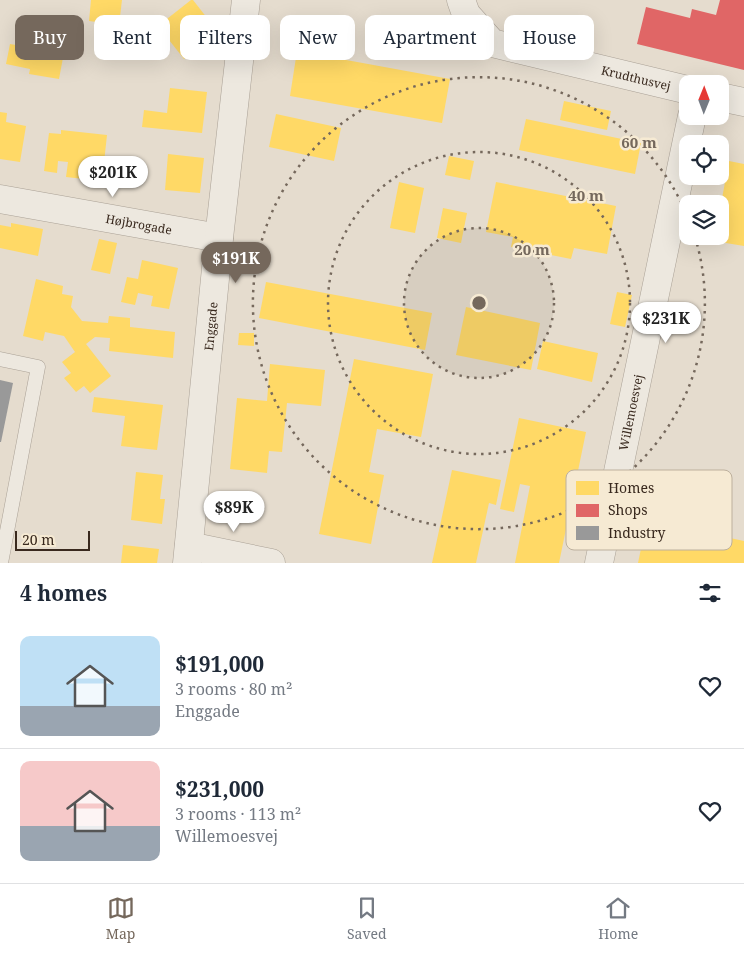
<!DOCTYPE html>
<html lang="en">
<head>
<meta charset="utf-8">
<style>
  body { margin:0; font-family:"Noto Serif",serif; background:#f2f2f3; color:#1f2937; height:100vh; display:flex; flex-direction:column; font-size:19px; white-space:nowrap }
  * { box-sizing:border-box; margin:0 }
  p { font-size:16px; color:#747a83 }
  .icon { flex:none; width:28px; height:28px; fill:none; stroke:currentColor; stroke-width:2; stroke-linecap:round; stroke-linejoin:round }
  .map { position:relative; height:563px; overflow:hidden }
  .side { display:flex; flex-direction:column; background:#fff; flex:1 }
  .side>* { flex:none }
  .top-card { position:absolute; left:15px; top:15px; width:715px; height:45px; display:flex; gap:10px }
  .needle { width:32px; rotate:1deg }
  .tools { position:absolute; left:679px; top:75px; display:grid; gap:10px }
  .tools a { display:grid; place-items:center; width:50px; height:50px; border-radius:10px; background:#fff; box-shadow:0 5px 20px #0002; font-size:25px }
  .scale { position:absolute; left:15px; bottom:12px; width:75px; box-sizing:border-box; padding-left:5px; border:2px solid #39291e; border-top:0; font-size:14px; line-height:18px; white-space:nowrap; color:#39291e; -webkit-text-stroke:4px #f6ead3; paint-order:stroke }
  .price { position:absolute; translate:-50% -42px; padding:0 11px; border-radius:18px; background:#fff; color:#222; font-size:16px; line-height:32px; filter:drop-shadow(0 1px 2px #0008) }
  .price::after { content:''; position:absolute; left:50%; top:30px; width:15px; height:11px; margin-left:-8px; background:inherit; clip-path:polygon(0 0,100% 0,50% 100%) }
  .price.active { background:#75685c; color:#fff }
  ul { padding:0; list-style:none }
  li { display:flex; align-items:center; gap:15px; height:125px; padding:0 20px }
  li+li { border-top:1px solid #e0e1e3 }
  li span { display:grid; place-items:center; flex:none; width:140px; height:100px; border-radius:10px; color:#555 }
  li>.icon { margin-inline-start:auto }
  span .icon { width:60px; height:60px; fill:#fffc; stroke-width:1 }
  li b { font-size:21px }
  h2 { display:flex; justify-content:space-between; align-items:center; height:60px; padding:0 20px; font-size:21px }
  .tag { padding:0 18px; border-radius:10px; background:#fff; box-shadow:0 5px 20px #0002; font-size:18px; line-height:45px }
  .tag.active { background:#75685c; color:#fff }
  .menu { display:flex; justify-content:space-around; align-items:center; height:70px; border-top:1px solid #e0e1e3; background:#fff; font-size:14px; color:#747a83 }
  .menu a { display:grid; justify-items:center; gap:2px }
  .menu .active { color:#75685c }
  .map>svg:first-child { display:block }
  .homes { fill:#ffd966 }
  .shops { fill:#e06666 }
  .industry { fill:#999 }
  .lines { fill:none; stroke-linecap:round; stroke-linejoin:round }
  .service-casing { stroke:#aaa196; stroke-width:15 }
  .minor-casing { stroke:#aaa196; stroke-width:29 }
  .service { stroke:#ede8df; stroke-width:14 }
  .minor { stroke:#ede8df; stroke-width:28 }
  .ring { fill:none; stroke:#75685c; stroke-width:2.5; stroke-dasharray:2.5 5 }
  .labels { text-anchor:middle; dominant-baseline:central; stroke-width:5; stroke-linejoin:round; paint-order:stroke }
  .street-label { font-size:12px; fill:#39291e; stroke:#f6ead3 }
  .key { fill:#f6ead3; stroke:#bdb09d; stroke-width:1 }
  .key-label { font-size:14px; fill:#39291e }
  .centre { fill:#75685c; stroke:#f6ead3; stroke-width:2.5 }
  .ring-label { font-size:15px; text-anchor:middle; font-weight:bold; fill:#75685c; stroke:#f6ead3; stroke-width:5; stroke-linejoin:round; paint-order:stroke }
</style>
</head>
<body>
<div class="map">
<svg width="744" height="563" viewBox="0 0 744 563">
  <rect width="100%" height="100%" fill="#e5dcce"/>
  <g class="homes">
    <polygon points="91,0 122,0 119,25 89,21"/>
    <polygon points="191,0 193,0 218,32 184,59 158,26"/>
    <polygon points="35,42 65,47 59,79 29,74 30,69 6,64 10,44 34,48"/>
    <polygon points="297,51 450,79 442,123 290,96"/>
    <polygon points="170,88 207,92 202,133 142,127 144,110 167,113"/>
    <polygon points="564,101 611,111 607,130 560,120"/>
    <polygon points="0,112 7,113 6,122 26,126 20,162 0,159"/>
    <polygon points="276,114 341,128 334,161 269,147"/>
    <polygon points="526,119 641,143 635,174 519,150"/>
    <polygon points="61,130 107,135 102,181 66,177 68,162 58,161 57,173 44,171 49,133 61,134"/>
    <polygon points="168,154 204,158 200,193 165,190"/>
    <polygon points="449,156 474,161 470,180 445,175"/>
    <polygon points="729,161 744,164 744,246 714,241 715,236 720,236 720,209"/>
    <polygon points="399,182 424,188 415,233 390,228"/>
    <polygon points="496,182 616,206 607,254 574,248 571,259 511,247 513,237 486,232"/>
    <polygon points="443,208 467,213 461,243 437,238"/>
    <polygon points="11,223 43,229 38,256 0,248 0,225 11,227"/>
    <polygon points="99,239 117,243 110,274 91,270"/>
    <polygon points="142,260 178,268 169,309 151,306 153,296 138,293 135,305 121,302 127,277 138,279"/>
    <polygon points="36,279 63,286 62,294 73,296 71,307 82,321 108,323 109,316 130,318 130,327 175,332 173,358 109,351 110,338 95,337 86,344 111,376 90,393 84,386 76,392 64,378 71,373 62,362 75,352 64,336 45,332 43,341 23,336"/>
    <polygon points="266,282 432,313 425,350 259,318"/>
    <polygon points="617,292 632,295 625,327 610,324"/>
    <polygon points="466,307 540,323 531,370 456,355"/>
    <polygon points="239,333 254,333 254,346 238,345"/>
    <polygon points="543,341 598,353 592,382 537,369"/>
    <polygon points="354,359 433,374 421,437 377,429 369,472 384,475 371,544 319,534"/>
    <polygon points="270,364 325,370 321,406 287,403 282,452 269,451 267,473 230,469 237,398 267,401"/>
    <polygon points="94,397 163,405 157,450 121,446 125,416 92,412"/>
    <polygon points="519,418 586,432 559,563 515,563 530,486 520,484 514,512 500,509"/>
    <polygon points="452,470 501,480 496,505 489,503 476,563 432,563"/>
    <polygon points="136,472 163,475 160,499 165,499 162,524 131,520"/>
    <polygon points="647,520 744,541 744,563 638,563"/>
    <polygon points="123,545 159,549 157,563 121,563"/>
  </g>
  <polygon class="shops" points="720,0 744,0 744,70 637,44 646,7 690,18 692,9 716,15"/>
  <polygon class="industry" points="0,380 13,383 1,442 0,442"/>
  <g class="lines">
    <g class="service-casing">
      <polyline id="service" points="0,359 38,367 1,563"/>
    </g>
    <g class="minor-casing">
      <g id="minor">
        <path id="s1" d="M461,0L466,14L492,43L688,90"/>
        <polyline points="720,97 744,102"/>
        <path id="s2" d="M0,199L219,238"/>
        <polyline points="189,546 271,563"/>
        <path id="s3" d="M187,563L219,238L246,0"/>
        <path id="s4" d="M599,563L692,116"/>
      </g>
    </g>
    <use href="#service" class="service"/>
    <use href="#minor" class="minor"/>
  </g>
  <circle cx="479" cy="303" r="75" fill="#75685c" fill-opacity=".12"/>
  <g class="ring">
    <circle cx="479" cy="303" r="75"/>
    <circle cx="479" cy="303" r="151"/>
    <path d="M695 237A226 226 0 1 1 687 215"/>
  </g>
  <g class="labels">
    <g class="street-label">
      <text stroke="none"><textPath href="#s1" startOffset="202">Krudthusvej</textPath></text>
      <text stroke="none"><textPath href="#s2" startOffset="141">Højbrogade</textPath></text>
      <text stroke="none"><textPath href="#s3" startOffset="238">Enggade</textPath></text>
      <text stroke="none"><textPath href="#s4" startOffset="154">Willemoesvej</textPath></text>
    </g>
  </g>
  <rect x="566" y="470" width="166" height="80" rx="8" class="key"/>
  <rect x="576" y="481" width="23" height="14" fill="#ffd966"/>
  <rect x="576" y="504" width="23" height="13" fill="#e06666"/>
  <rect x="576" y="526" width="23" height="14" fill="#999"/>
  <g class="key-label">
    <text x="608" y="493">Homes</text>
    <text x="608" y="515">Shops</text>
    <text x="608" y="538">Industry</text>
  </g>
  <circle cx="479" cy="303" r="8" class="centre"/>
  <g class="ring-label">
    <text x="639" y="148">60 m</text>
    <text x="586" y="201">40 m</text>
    <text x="532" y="255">20 m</text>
  </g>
</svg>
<div class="tools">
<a><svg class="needle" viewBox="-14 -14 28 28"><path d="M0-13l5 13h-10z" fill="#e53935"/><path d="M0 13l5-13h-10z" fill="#747a83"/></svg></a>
<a><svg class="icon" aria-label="locate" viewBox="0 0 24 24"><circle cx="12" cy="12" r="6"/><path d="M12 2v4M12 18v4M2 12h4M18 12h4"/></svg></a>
<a><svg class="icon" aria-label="layers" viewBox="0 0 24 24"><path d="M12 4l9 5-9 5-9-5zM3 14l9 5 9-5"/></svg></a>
</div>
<div class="scale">20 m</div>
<b class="price" style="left:113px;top:198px">$201K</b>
<b class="price active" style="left:236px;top:284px">$191K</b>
<b class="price" style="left:666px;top:344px">$231K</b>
<b class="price" style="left:234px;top:533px">$89K</b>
<div class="top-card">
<a class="tag active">Buy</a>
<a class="tag">Rent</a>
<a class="tag">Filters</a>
<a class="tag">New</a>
<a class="tag">Apartment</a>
<a class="tag">House</a>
</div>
</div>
<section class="side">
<h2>4 homes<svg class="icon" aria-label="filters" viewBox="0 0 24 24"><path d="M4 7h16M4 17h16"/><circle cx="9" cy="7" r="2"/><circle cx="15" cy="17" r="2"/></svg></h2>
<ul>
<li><span style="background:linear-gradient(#bfe0f5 70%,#9aa5b1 0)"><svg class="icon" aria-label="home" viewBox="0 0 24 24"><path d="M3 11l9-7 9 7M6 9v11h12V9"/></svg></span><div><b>$191,000</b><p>3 rooms · 80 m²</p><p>Enggade</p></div><svg class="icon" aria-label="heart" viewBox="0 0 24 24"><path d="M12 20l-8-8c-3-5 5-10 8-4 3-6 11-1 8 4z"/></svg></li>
<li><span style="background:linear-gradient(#f6c9c9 65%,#9aa5b1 0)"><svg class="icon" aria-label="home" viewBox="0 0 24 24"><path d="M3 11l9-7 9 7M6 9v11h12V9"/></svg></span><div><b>$231,000</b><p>3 rooms · 113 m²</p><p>Willemoesvej</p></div><svg class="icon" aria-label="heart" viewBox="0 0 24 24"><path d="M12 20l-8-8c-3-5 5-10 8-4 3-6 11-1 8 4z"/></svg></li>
</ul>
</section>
<nav class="menu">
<a class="active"><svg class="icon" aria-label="map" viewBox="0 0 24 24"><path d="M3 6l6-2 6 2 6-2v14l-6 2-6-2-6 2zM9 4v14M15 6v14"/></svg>Map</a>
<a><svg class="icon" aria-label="saved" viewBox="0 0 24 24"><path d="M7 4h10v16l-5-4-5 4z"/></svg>Saved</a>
<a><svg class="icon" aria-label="home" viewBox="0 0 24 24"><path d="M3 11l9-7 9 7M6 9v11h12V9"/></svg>Home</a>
</nav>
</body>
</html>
